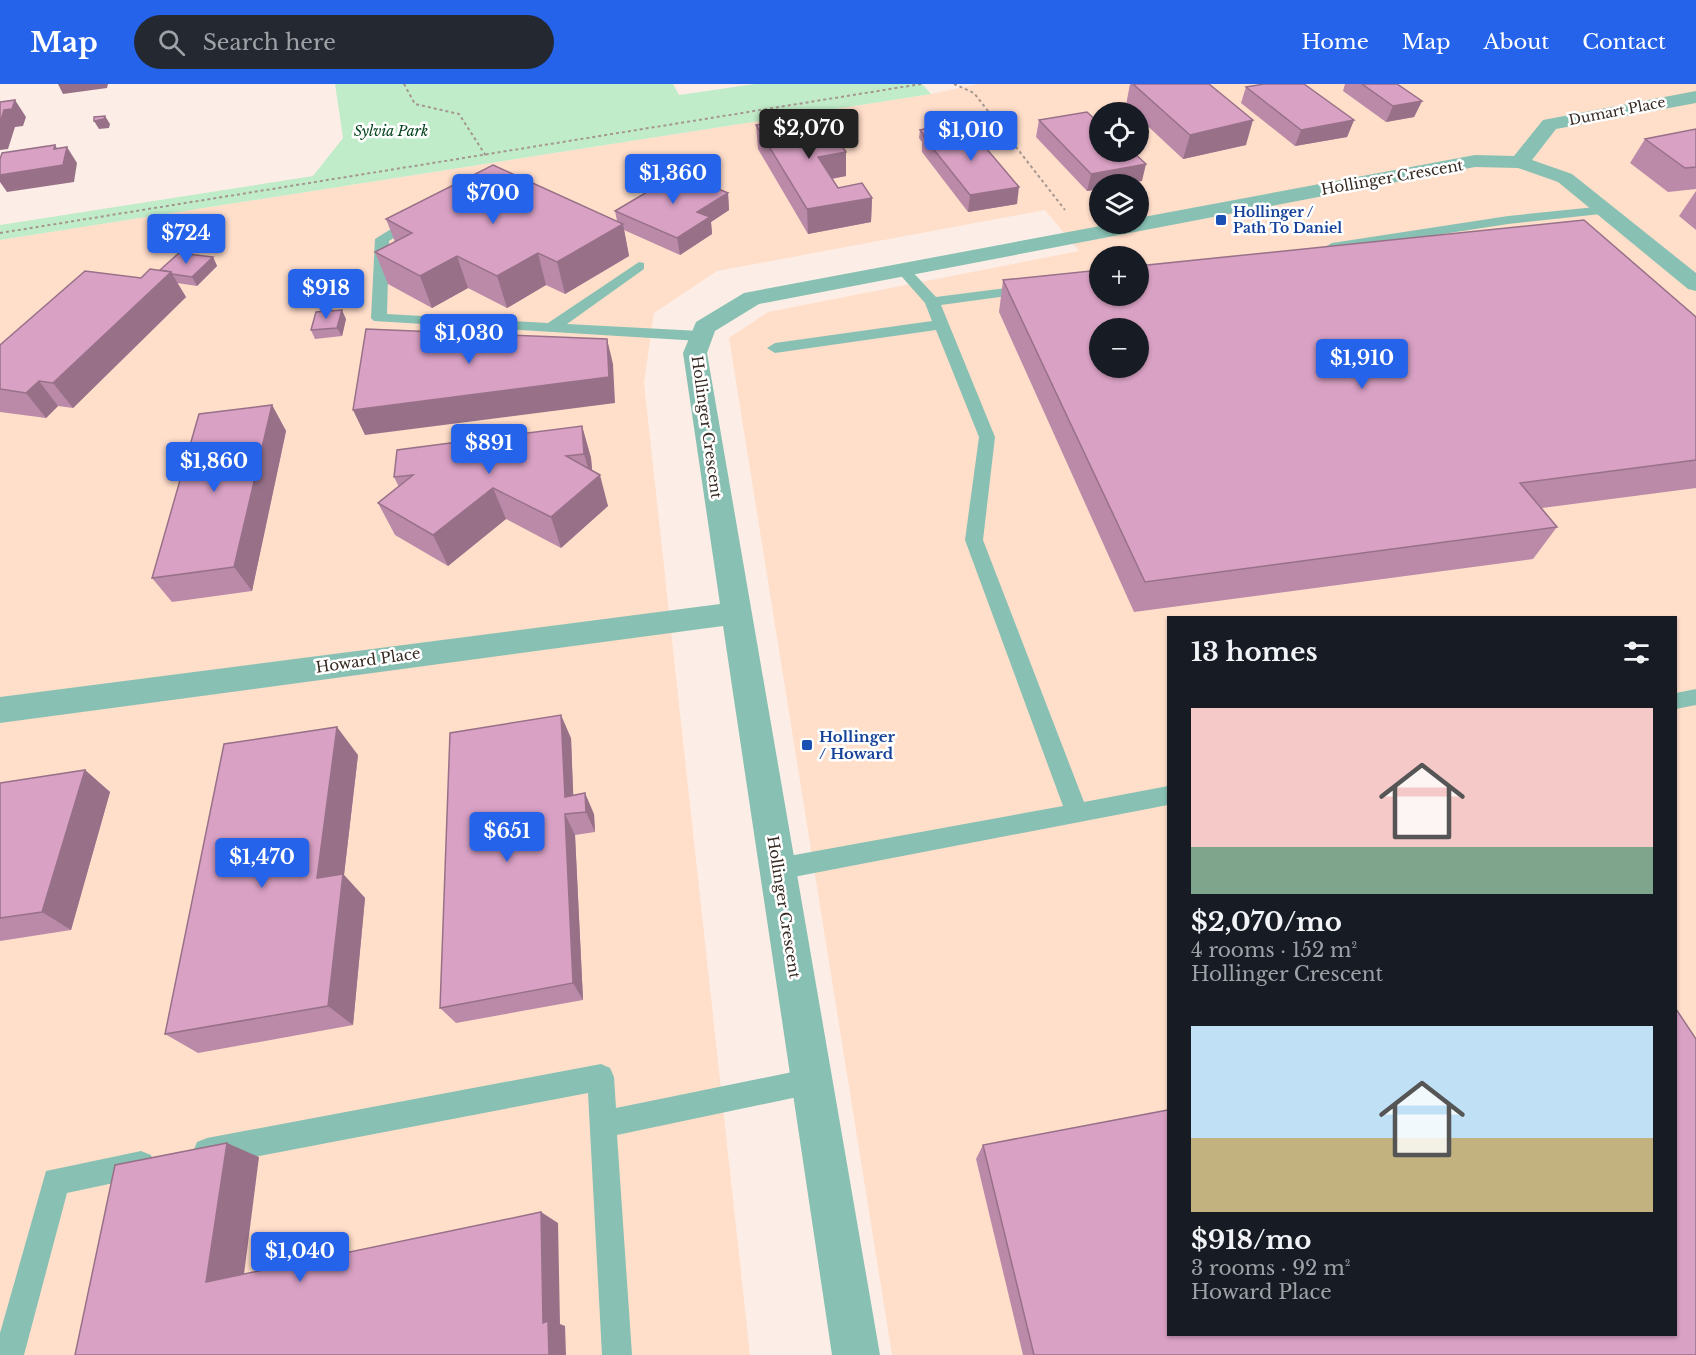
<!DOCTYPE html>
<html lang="en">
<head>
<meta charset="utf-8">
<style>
  body { margin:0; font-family:"Libre Baskerville",serif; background:#242831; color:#f1f3f6; height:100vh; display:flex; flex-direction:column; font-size:22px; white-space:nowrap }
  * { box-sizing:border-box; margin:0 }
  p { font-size:20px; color:#9ea1a6 }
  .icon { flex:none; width:33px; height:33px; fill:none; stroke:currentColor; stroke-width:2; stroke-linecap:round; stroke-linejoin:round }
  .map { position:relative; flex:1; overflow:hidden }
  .details { position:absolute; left:1167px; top:532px; width:510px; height:720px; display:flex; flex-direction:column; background:#171b24; border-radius:0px; box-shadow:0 2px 4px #0004 }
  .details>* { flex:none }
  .tools { position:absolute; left:1089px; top:18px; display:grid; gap:12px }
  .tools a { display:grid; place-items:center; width:60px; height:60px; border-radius:50%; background:#171b24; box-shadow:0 2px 4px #0004; font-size:30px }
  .price { position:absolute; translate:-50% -51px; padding:0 14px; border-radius:6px; background:#2563eb; color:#fff; font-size:20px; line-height:39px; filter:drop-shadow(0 2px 3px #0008) }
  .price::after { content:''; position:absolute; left:50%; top:36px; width:18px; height:14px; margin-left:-9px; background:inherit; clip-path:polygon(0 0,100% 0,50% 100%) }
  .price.active { background:#222; color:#fff }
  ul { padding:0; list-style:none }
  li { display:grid; align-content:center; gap:12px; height:318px; padding:0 24px }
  li span { display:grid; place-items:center; height:186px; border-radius:0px; color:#555 }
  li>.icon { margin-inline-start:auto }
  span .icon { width:108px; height:108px; fill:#fffc; stroke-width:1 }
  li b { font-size:26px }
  h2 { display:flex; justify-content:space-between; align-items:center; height:72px; padding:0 24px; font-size:26px }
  header { display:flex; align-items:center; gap:36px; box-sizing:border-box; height:84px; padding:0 30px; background:#2563eb; color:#fff }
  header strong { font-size:28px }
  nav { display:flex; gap:33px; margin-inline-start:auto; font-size:21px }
  .search { width:420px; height:54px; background:#242831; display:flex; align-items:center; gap:15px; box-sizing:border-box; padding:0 21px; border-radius:33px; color:#9ea1a6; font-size:22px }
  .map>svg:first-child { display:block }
  .built { fill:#ffdeca; fill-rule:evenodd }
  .green { fill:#c1ecc9 }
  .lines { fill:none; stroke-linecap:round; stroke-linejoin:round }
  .path { stroke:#a4978f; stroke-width:2; stroke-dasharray:3 3; stroke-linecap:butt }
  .lane { fill:#88c1b3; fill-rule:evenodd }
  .street { fill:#88c1b3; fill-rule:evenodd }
  .wall { fill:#bb8aa9 }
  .shaded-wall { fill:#987189 }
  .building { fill:#d9a1c4; stroke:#987189; stroke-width:1.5; fill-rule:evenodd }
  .transit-dot { fill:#1a4fb4; stroke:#fff; stroke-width:2 }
  .labels { text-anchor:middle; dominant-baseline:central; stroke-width:5; stroke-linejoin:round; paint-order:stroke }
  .far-street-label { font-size:14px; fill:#352921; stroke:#fff }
  .far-park-label { font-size:14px; font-style:italic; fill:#04421d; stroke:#fff }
  .far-transit-label { font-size:14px; font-weight:bold; fill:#164399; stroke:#fff; text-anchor:start }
  .street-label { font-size:15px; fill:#352921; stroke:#fff }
  .transit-label { font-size:15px; font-weight:bold; fill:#164399; stroke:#fff; text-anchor:start }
</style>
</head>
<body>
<header>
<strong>Map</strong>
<div class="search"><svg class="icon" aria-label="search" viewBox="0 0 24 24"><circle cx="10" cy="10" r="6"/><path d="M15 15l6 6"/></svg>Search here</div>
<nav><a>Home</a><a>Map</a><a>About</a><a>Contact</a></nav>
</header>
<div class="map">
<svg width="1696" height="1271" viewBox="0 0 1696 1271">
  <rect width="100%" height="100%" fill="#fceee6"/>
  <path class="built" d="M978,0H1696V1271H892L729,254L768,228L1079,167L1045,126L717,187L654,229L644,299L750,1271H0V156L931,10ZM1100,28H1138V68H1100ZM1100,100H1138V140H1100ZM1100,172H1138V212H1100ZM1100,244H1138V284H1100ZM1168,534H1676V1251H1168Z"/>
  <polygon class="green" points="335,0 673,0 679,11 755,0 922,0 931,10 0,156 0,141 313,92 343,54"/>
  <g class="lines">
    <g class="path">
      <polyline points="404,0 415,20 459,30 486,72"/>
      <polyline points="954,0 974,9 1065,126"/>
      <polyline points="0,149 921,0"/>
    </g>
    <g class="lane">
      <polygon points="1605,122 1610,123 1610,129 1508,140 1332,167 1325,163 1332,159 1508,132"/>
      <polygon points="415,130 422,134 420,137 389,157 387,230 548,239 639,178 644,179 644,185 567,240 700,247 708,252 700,257 374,237 371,234 375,155"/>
      <polygon points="902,181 907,182 936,213 1029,201 1036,205 1029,209 941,221 995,353 983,456 1084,718 1168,702 1168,721 778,796 770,792 766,785 770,778 778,774 1063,722 965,456 979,353 936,246 775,269 767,264 775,259 932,237 925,219 895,185"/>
      <polygon points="1696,605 1696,621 1676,625 1676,609"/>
      <polygon points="601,980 610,984 614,993 616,1024 812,984 821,988 825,997 821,1006 812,1010 617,1051 632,1271 602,1271 588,1009 207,1082 197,1078 193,1068 197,1058 207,1054"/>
      <polygon points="141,1067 151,1071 155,1081 151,1091 67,1109 24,1271 0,1271 0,1249 46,1087"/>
    </g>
    <polygon class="street" points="1696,7 1696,19 1556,45 1532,76 1572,90 1696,189 1696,207 1688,205 1558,98 1518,84 1475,83 759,220 715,247 707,269 880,1271 832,1271 723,542 0,639 0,613 720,520 683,269 696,238 744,209 1111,140 1138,140 1138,134 1475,71 1514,72 1543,36"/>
  </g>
  <g class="wall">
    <polygon points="1130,0 1209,0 1246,61 1183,75 1138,33 1138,28 1133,28 1126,21"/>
    <polygon points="1345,0 1397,0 1422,17 1414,33 1386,38 1343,7"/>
    <polygon points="1246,3 1354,36 1347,53 1295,62 1241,19"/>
    <polygon points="797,35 846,68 846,92 832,95 838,104 872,114 871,138 808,150 758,65 756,41 774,38 774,36"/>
    <polygon points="1039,36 1142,97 1100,100 1100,105 1087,107 1036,53"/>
    <polygon points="1696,45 1696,105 1668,108 1630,79 1645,55"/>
    <polygon points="920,46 933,50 1017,120 968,128 922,68 922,58 919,54"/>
    <polygon points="1696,107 1696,146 1679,132"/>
    <polygon points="728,109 729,126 711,138 712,150 680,171 624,146 629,172 565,210 546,201 507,224 468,204 432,224 388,200 375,168 395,158 386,135 617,137 615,127"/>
    <polygon points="213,173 217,182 197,202 177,199 186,213 73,324 58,322 46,334 0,328 0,261 141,194 160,186"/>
    <polygon points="1003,196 1696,233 1696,404 1542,424 1557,443 1533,475 1134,528 999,228"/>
    <polygon points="346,235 342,252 315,255 311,246"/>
    <polygon points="272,321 286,347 252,507 172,518 152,494"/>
    <polygon points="582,342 591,374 592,387 608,422 561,464 506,435 448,482 395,451 378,419 399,403 394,393"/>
    <polygon points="571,654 573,711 594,730 595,748 575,751 583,916 456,939 440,924"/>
    <polygon points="358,671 344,791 365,814 353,941 198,969 165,950"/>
    <polygon points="85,686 110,708 71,846 0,857 0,699"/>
    <polygon points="983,1061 1696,1271 1023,1271 976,1075"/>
  </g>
  <g class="shaded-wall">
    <polygon points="58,0 108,0 107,4 63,10"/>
    <polygon points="15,16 26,33 23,42 15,43 8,65 0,66 0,39 4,26"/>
    <polygon points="1422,17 1414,33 1386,38 1393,22"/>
    <polygon points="105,32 110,40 109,44 99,45 94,37"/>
    <polygon points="1253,36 1246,61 1183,75 1190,51"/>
    <polygon points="1354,36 1347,53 1295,62 1301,46"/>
    <polygon points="55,61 64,76 67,63 77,79 74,98 7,108 0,98 0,91 54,65"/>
    <polygon points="846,68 846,92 818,97 818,73"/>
    <polygon points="1146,80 1142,97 1123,100 1100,100 1100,105 1087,107 1091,90"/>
    <polygon points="1019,103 1017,120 968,128 970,111"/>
    <polygon points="728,109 729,126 711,138 712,150 680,171 677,154 697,128"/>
    <polygon points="872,114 871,138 808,150 807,125"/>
    <polygon points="623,140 629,172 565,210 557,178"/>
    <polygon points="538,169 546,201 507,224 497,192"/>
    <polygon points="457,172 468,204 432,224 420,192"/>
    <polygon points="213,173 217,182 197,202 192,193"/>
    <polygon points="171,188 186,213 73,324 53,299"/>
    <polygon points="342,226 346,235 342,252 337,244"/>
    <polygon points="607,255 613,280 615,319 365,351 353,326"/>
    <polygon points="39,297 58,322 46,334 26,309"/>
    <polygon points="272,321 286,347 252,507 234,483"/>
    <polygon points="582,342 591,374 593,397 600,391 608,422 561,464 551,433 592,397 584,370"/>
    <polygon points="493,404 506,435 448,482 433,451"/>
    <polygon points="561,631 571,654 574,729 565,713"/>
    <polygon points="337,643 358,671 344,791 365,814 353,941 328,922 317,794"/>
    <polygon points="85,686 110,708 71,846 42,828"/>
    <polygon points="585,709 594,730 595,748 586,728"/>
    <polygon points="565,730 575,751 583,916 573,899"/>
    <polygon points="227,1059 259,1073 242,1206 206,1198"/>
    <polygon points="541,1128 558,1139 560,1240 565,1242 566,1271 549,1271 543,1239"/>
  </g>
  <g class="building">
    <polygon points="1133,0 1209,0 1253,36 1190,51"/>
    <polygon points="1264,0 1304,0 1354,36 1301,46 1246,3"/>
    <polygon points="1362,0 1397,0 1422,17 1393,22"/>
    <polygon points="15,16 12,25 4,26 0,39 0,18"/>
    <polygon points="1087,28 1100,40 1100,68 1128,68 1129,69 1133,68 1146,80 1091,90 1039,36"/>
    <polygon points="820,31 846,68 818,73 838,104 862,99 872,114 807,125 756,41"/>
    <polygon points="105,32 104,35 94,37 94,33"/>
    <polygon points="796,33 797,35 775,38 774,36"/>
    <polygon points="928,44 933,50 924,51 920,46"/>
    <polygon points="969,44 1019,103 970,111 923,52"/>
    <polygon points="1696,45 1696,83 1685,84 1645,55"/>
    <polygon points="55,61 54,65 67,63 63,81 0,91 0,75 2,69"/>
    <polygon points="493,81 623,140 557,178 538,169 497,192 457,172 420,192 375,168 412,149 386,135"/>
    <polygon points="679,89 728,109 697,128 710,133 677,154 615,127"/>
    <path d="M1584,136L1696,233V376L1520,399L1557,443L1145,498L1003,196L1100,186V212H1138V182ZM1100,244H1138V284H1100Z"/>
    <polygon points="179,169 213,173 192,193 172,190 171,188 160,186"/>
    <polygon points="150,185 171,188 53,299 39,297 26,309 0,305 0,261 85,187 141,194"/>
    <polygon points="342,226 337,244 311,246 316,228"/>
    <polygon points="366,245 607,255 609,293 353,326"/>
    <polygon points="272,321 234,483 152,494 199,330"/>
    <polygon points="582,342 584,370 566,372 600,391 551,433 493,404 433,451 378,419 413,391 394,393 397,366"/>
    <polygon points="561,631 565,713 585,709 586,728 565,730 573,899 440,924 450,649"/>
    <polygon points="337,643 317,794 343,790 328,922 165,950 224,660"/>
    <polygon points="85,686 42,828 0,834 0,699"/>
    <polygon points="1676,925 1696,955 1696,1271 1034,1271 983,1061 1168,1026 1168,1251 1676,1251"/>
    <polygon points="227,1059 206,1198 541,1128 543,1239 548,1237 549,1271 75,1271 115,1081"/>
  </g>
  <g class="transit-dot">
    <rect x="1215" y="130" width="12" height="12" rx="3"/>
    <rect x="801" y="655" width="12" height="12" rx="3"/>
  </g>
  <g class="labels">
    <g class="far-street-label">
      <text transform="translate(1617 27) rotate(-11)">Dumart Place</text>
    </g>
    <g class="far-park-label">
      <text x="391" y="47">Sylvia Park</text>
    </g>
    <g class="far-transit-label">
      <text x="1233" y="128">Hollinger /<tspan x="1233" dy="16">Path To Daniel</tspan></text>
    </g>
    <g class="street-label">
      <text transform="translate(1392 93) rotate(-10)">Hollinger Crescent</text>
      <text transform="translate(707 343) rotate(82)">Hollinger Crescent</text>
      <text transform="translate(368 576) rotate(-8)">Howard Place</text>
      <text transform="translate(784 823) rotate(81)">Hollinger Crescent</text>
    </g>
    <g class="transit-label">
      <text x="819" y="652">Hollinger<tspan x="819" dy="17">/ Howard</tspan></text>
    </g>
  </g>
</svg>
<div class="tools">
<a><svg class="icon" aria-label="locate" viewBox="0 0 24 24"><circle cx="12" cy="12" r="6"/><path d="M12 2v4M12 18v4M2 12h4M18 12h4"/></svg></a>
<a><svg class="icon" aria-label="layers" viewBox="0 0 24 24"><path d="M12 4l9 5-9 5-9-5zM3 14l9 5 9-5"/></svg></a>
<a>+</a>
<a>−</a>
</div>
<b class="price active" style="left:809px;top:76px">$2,070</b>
<b class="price" style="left:971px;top:78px">$1,010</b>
<b class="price" style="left:673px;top:121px">$1,360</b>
<b class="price" style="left:493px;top:141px">$700</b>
<b class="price" style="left:186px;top:181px">$724</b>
<b class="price" style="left:326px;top:236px">$918</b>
<b class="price" style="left:469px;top:281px">$1,030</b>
<b class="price" style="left:1362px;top:306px">$1,910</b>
<b class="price" style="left:489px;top:391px">$891</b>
<b class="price" style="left:214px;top:409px">$1,860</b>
<b class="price" style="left:507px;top:779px">$651</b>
<b class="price" style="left:262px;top:805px">$1,470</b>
<b class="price" style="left:300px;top:1199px">$1,040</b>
<section class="details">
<h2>13 homes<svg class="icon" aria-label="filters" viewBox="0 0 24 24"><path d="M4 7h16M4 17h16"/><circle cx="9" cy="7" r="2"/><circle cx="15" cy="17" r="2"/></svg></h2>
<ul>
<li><span style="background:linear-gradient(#f6c9c9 75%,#7fa58c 0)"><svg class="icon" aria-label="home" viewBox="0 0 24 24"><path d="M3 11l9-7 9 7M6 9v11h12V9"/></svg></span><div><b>$2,070/mo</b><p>4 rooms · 152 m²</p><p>Hollinger Crescent</p></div></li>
<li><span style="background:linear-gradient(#bfe0f5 60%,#c2b280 0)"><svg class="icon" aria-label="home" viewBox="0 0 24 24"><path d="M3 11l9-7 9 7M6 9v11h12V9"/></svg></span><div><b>$918/mo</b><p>3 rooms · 92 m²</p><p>Howard Place</p></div></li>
</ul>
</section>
</div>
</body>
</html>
